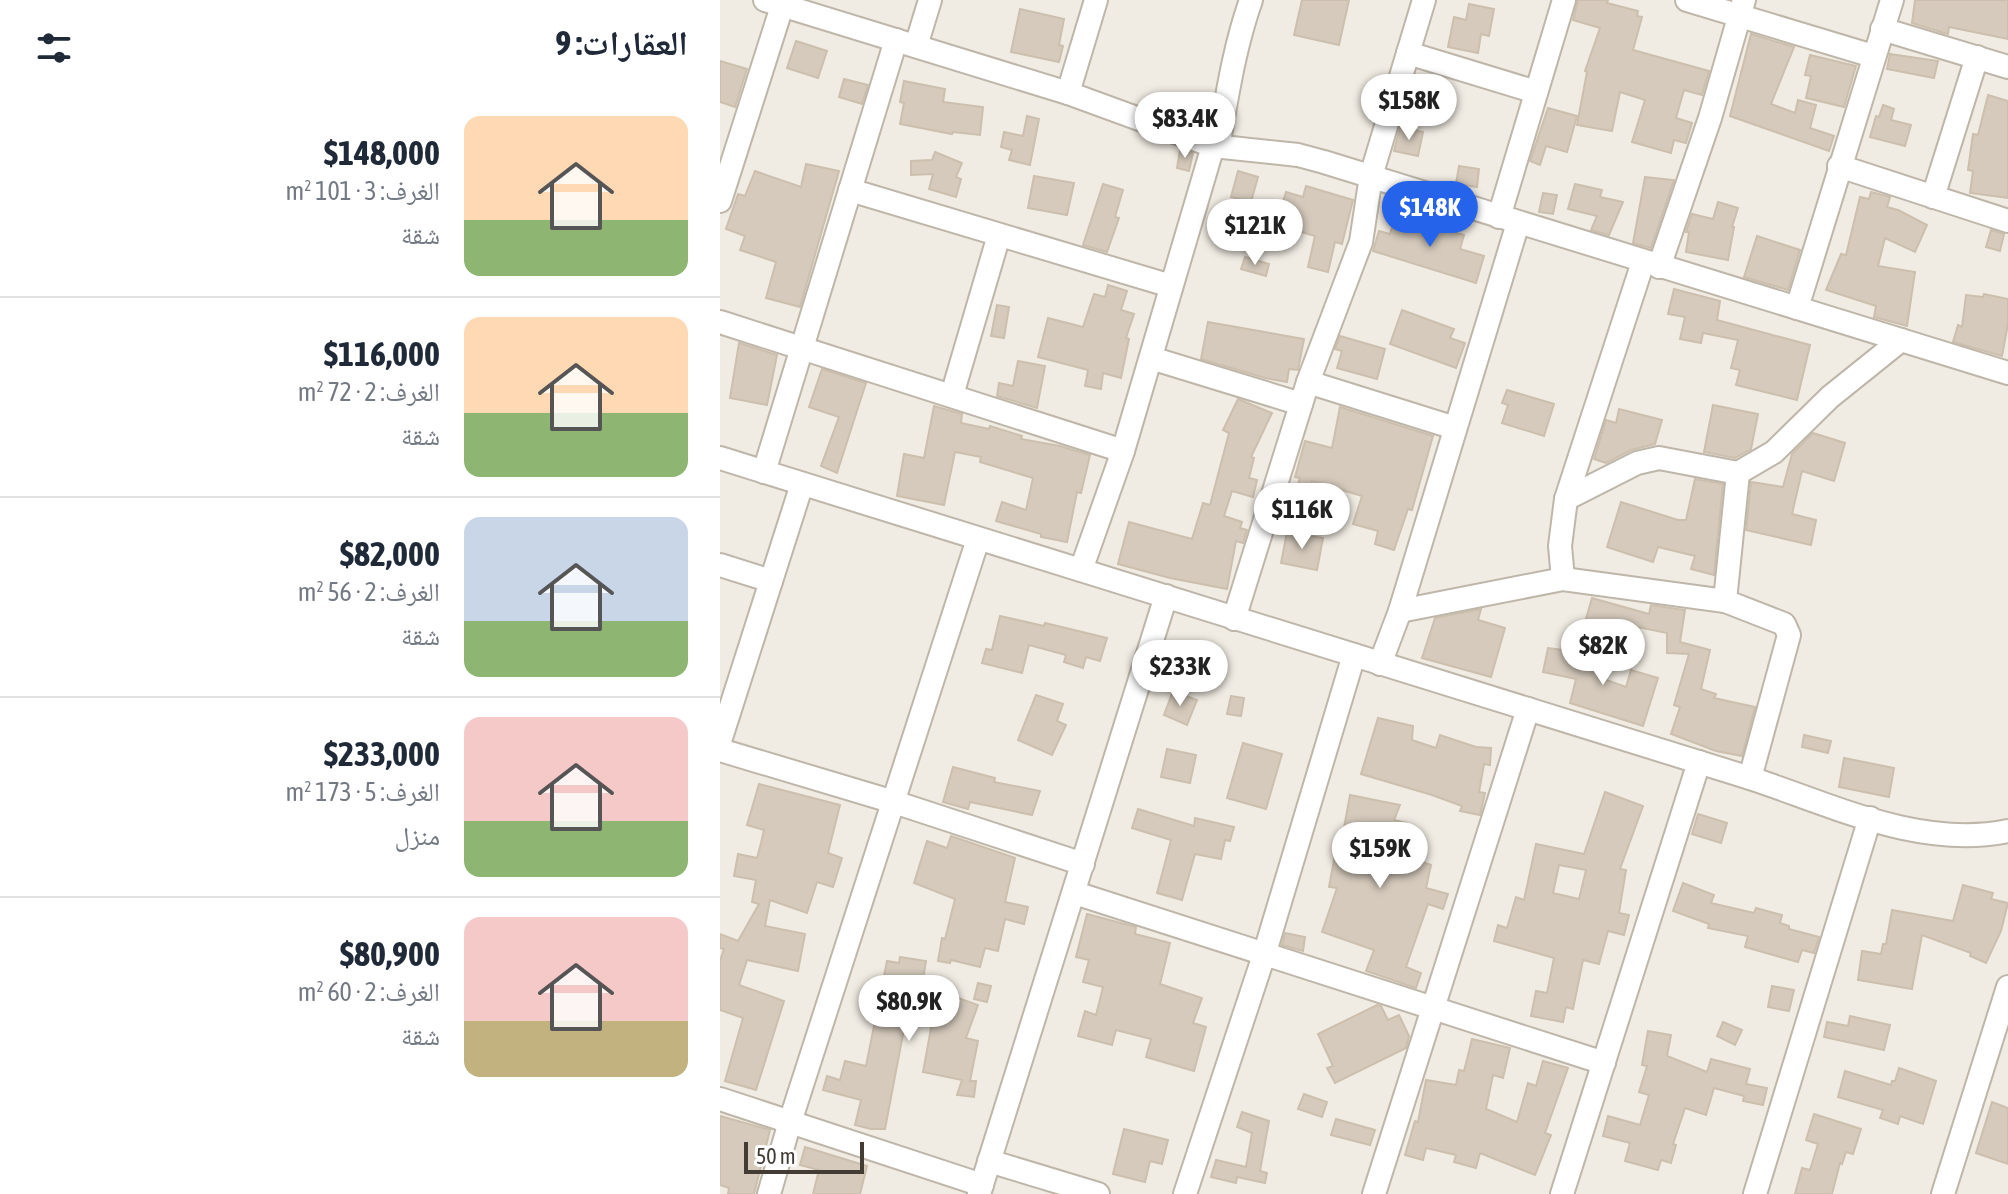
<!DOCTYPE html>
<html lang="ar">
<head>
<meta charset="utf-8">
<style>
  body { margin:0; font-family:"Asap Condensed","Noto Naskh Arabic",sans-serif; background:#f2f2f3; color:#1f2937; direction:rtl; height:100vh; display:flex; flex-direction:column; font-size:30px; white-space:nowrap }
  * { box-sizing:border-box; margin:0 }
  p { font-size:26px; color:#747a83 }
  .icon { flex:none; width:44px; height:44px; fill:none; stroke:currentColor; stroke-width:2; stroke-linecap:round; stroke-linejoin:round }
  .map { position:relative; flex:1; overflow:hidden; direction:ltr }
  .panel { display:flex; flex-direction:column; background:#fff; width:720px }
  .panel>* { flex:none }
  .scale { position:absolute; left:24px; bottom:20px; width:120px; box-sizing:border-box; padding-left:8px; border:4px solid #423c34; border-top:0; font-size:22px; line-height:28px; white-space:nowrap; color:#423c34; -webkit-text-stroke:6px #fff; paint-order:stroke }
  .price { position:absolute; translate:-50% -68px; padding:0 18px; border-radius:28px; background:#fff; color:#222; font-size:26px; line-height:52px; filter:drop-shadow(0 2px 4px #0008) }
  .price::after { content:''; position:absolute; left:50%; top:48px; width:24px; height:18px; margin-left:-12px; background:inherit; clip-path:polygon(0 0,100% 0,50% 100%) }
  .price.on { background:#2563eb; color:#fff }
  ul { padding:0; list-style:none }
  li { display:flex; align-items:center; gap:24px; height:200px; padding:0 32px }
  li+li { border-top:2px solid #e0e1e3 }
  li span { display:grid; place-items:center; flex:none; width:224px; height:160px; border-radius:16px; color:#555 }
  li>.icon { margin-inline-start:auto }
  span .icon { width:96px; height:96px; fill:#fffc; stroke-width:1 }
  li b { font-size:34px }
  h2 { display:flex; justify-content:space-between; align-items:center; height:96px; padding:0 32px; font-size:34px }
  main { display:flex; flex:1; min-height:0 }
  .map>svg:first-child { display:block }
  .building { fill:#d5cabc; stroke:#ccbfad; stroke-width:2; fill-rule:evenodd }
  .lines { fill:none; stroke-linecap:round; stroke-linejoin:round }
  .minor-casing { stroke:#bfb6aa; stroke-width:26 }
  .minor { stroke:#fff; stroke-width:22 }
</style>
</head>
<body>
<main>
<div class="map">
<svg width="1288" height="1194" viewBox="0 0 1288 1194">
  <rect width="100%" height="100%" fill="#f1ece3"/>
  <g class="building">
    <polygon points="582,0 629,0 619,45 574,35"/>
    <polygon points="858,0 888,0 887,3 918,11 917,16 922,17 913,50 989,71 982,95 964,90 956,118 972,123 966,143 954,140 951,153 912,142 925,100 900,92 892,131 857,125 867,72 865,71 880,28 853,20"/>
    <polygon points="1195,0 1288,0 1288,39 1229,27 1228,34 1224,33 1192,23"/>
    <polygon points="749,4 774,9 769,36 761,34 758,53 728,47 734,17 746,20"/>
    <polygon points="300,9 344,19 339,45 343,46 339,62 291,52"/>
    <polygon points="1031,34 1074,47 1051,104 1075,113 1078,100 1096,105 1090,128 1114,136 1109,151 1010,116"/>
    <polygon points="76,41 107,51 98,78 67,68"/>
    <polygon points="1170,54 1218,61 1214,78 1167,69"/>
    <polygon points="1090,55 1136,66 1124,107 1086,98 1091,76 1085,75"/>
    <polygon points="0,61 27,69 15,107 0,102"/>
    <polygon points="124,79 148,85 142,104 119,97"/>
    <polygon points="184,81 225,89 223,102 263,107 260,135 233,132 232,134 180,124 184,103 180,102"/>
    <polygon points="1268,95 1288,101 1288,198 1250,193 1253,171 1248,170 1253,134 1258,135"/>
    <polygon points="1163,105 1174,109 1171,120 1191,125 1185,146 1150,137 1156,116 1159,117"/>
    <polygon points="828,108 857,116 847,152 826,146 820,165 810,161"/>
    <polygon points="307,116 319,119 310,165 289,160 292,150 281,147 284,132 303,136"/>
    <polygon points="680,127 703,132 698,156 674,151"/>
    <polygon points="460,150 473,153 469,171 457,168"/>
    <polygon points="215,152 242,163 236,177 241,179 236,197 209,189 213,174 191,175 191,161 212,160"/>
    <polygon points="86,164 119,171 80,307 46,298 56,262 20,250 25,236 6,229 18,194 25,196 35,171 81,187"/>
    <polygon points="739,166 759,169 757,187 736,184"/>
    <polygon points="518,171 538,177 531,202 511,197"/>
    <polygon points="314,176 354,183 347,215 308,208"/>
    <polygon points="925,177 954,180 931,248 913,243"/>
    <polygon points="383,184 403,190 395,217 399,218 387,252 363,245"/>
    <polygon points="855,184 882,190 880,197 903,202 889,235 871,230 877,216 848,209"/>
    <polygon points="586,186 633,200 622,244 615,242 608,272 588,267 595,236 568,228 569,224 557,220 566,192 583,197"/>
    <polygon points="1151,192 1170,197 1167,207 1178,210 1207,225 1195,252 1165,238 1158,266 1195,272 1187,326 1154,317 1156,306 1106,290 1121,254 1126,255 1140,197 1149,199"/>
    <polygon points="823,193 837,195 833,214 819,212"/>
    <polygon points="998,202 1018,208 1012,227 1014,227 1008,260 966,252 969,232 966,232 972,214 993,219"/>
    <polygon points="675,217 744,235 740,249 764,256 756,283 653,251 659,231 670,234"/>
    <polygon points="497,226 517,228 515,244 495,241"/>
    <polygon points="1271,230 1284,234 1280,251 1266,247"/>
    <polygon points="1037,236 1080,250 1068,290 1024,277"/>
    <polygon points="525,257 549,264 546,276 521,269"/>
    <polygon points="388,285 407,291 401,310 414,314 406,338 409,339 401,378 383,373 381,389 365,386 368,370 318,357 328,318 363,327 374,294 385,297"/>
    <polygon points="954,289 1000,301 997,320 1090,345 1077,400 1016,385 1020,370 1011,368 1018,340 983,333 981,343 960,339 965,317 948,314"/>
    <polygon points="1264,294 1288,299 1288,324 1282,356 1233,342 1238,325 1242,327 1246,295 1263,297"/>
    <polygon points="277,305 289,307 284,338 271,336"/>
    <polygon points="682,310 734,329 730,338 745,343 736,368 670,344"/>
    <polygon points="488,322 584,339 578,370 569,369 567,382 545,378 481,359"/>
    <polygon points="620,336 665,349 657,379 617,368 622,351 615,349"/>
    <polygon points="19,343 57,355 47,405 10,398"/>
    <polygon points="298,361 325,366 317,408 277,396 279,383 293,386"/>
    <polygon points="102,369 146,383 117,473 101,466 119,417 89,407"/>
    <polygon points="787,390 834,404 824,436 782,423 788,405 782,403"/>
    <polygon points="518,399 552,413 531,457 534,458 529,478 537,480 533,497 512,491 504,516 522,522 520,528 527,530 523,543 516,541 507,589 450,578 398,564 409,522 472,539 483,503 490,505 509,433 503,430"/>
    <polygon points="993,405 1038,414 1031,449 1015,458 984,452"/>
    <polygon points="214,406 242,414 241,423 269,429 270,426 302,436 301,439 340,446 370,455 361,493 357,492 347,542 321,537 321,534 276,521 282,502 306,510 313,478 260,462 261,457 235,452 224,505 177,496 184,454 204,458"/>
    <polygon points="620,407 713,436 692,510 688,509 674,550 655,544 658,531 633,524 642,496 592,481 583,511 571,507 580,478 575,477 585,441 612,448"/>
    <polygon points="899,409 942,420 935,444 911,450 886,463 874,459 886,420 896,423"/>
    <polygon points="1093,433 1125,443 1114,481 1082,471 1072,514 1096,520 1091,545 1026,530 1031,482 1063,487 1072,454"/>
    <polygon points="975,479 1003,484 994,575 971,569 975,556 938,547 933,562 887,547 901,502 958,520 966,520"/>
    <polygon points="567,532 603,538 597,570 561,563"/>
    <polygon points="872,598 929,614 931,605 965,610 960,642 990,650 981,689 996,694 994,698 1035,707 1022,756 996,751 951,734 960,707 954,705 969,654 947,653 947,633 913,626 907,650 889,645 887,651 857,650"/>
    <polygon points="761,609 758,620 785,628 771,677 702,658 715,618"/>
    <polygon points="280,616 324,626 325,623 387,638 380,661 366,657 363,668 344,662 346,655 309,645 302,673 262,663 266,649 272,650"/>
    <polygon points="828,648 857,652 883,661 878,677 906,687 911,670 938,678 923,726 850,703 856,679 823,672"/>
    <polygon points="453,691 477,700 467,725 444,715"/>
    <polygon points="316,695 343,704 337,721 346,725 332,755 298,740"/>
    <polygon points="511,696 524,698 521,716 507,714"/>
    <polygon points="658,718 693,726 692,740 716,748 720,735 756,747 771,748 770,765 764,764 759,792 765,793 760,815 740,811 742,806 712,795 641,774"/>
    <polygon points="1084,735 1111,741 1108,753 1082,747"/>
    <polygon points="523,743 562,754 546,809 507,798"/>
    <polygon points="447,749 476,755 470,783 441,777"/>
    <polygon points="1124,758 1174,768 1169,797 1119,787"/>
    <polygon points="233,767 275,778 274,782 320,791 312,815 250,802 248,809 223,802"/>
    <polygon points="39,784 120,805 108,853 122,858 113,887 97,882 87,913 50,900 45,926 85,934 78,971 27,960 19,985 64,1001 36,1090 5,1081 23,1018 0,1010 0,961 4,949 0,948 0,934 18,941 39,904 32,902 36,880 14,876 18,854 37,858 41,843 44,830 27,825"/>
    <path d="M885,792L923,806L900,869L906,870L899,913L909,915L904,935L888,931L879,964L863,960L853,1009L846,1007L843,1022L811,1016L816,991L827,993L834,958L774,941L778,925L787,928L796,897L804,900L816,844L864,854ZM839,865L866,870L859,899L833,893Z"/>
    <polygon points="630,795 680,805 674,820 687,823 682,840 691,843 687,857 711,865 706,888 728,894 723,909 708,904 686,967 701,973 696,988 646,971 654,950 602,932 617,888 609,887 616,849 620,850"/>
    <polygon points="418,809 474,826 475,818 514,827 510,841 505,840 501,859 475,854 462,900 437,893 451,840 412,828"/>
    <polygon points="978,814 1007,823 1001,843 972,834"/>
    <polygon points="231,836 295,858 285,902 308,907 304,924 285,919 278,951 265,948 260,967 231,960 230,963 218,961 222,938 225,939 235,899 194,883 207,841 227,848"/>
    <polygon points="963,883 994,895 991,903 1034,913 1036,908 1062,915 1060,923 1069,926 1069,929 1099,937 1094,953 1082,950 1078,962 1025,947 1028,936 988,928 989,924 953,911"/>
    <polygon points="1243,885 1273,893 1271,899 1288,903 1281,931 1266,963 1250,956 1251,953 1202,935 1192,989 1138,980 1142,951 1161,954 1163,944 1166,944 1172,910 1233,921"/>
    <polygon points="367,914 416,927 415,934 450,943 440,984 482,998 473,1023 486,1027 474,1071 426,1057 431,1039 396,1030 392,1045 358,1036 365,1011 376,1015 383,987 363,982 369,960 356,957"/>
    <polygon points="565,933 585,937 583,951 562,945"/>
    <polygon points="180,957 206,961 202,985 258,1005 246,1038 258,1041 250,1081 256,1081 254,1097 237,1095 242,1080 203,1072 214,1012 188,1008 165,1129 151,1129 135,1125 141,1100 103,1090 107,1076 120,1080 125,1061 146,1066 167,961 179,963"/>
    <polygon points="258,983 271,986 267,1002 254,999"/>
    <polygon points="1052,986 1074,990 1069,1011 1048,1007"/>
    <polygon points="657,1005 661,1006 668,1020 679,1015 689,1036 686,1048 615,1083 607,1068 613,1066 598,1034"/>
    <polygon points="1130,1016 1170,1025 1164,1050 1104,1037 1107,1022 1128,1026"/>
    <polygon points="1003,1022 1022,1030 1015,1045 997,1036"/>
    <polygon points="928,1031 951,1035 947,1056 987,1072 991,1059 1030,1069 1026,1084 1047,1088 1043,1105 1023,1101 1024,1096 994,1088 986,1115 965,1108 953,1144 956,1145 951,1163 941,1160 938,1170 905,1161 910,1143 883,1136 888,1116 920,1125 929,1095 919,1092 927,1066 922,1065"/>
    <polygon points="752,1039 790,1048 783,1078 773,1075 766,1109 797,1122 808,1083 816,1086 823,1061 848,1068 825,1133 831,1135 815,1175 760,1153 756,1168 734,1162 736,1155 706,1148 703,1160 685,1155 695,1121 698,1122 706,1080 736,1085 739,1070 744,1071"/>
    <polygon points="1179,1068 1216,1081 1203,1124 1180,1116 1178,1124 1160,1118 1163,1110 1118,1097 1125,1071 1171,1085 1172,1081 1175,1081"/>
    <polygon points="584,1094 607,1102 602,1117 578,1109"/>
    <polygon points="1272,1102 1288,1108 1288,1164 1256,1153"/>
    <polygon points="522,1112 549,1121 540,1171 547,1173 545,1183 517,1177 516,1183 491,1177 496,1160 526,1167 532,1133 517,1127"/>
    <polygon points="1094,1114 1141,1129 1133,1154 1126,1152 1122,1164 1120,1163 1112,1194 1075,1194 1082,1168 1090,1170 1098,1144 1086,1140"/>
    <polygon points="0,1116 50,1130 34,1194 8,1194 9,1188 0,1185"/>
    <polygon points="616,1119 655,1130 650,1145 611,1135"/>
    <polygon points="404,1129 448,1140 442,1164 430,1161 425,1182 393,1174"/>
    <polygon points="85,1147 147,1166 140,1194 93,1194 99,1170 80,1165"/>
  </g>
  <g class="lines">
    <g class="minor-casing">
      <g id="minor">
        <polyline points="45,0 348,93 493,146 578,155 604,162 1288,373"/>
        <polyline points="967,0 1153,56"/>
        <polyline points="1162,29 1288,67"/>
        <polyline points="196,46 210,0"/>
        <polyline points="688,53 816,92"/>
        <polyline points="348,93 376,0"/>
        <path d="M498,147C507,97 514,48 531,0"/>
        <polyline points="1119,166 1288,221"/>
        <polyline points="130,190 451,286"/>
        <polyline points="1213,197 1257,57"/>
        <polyline points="0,201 64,0"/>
        <polyline points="779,217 844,0"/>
        <polyline points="939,267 990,118 1024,0"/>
        <polyline points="1077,308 1172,0"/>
        <polyline points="0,322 403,451"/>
        <polyline points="431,358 581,404"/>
        <polyline points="588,382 735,428"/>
        <polyline points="232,395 279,235"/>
        <path d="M0,458L1030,778C1112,805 1200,849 1288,831"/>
        <polyline points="44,472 176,40"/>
        <polyline points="846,499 917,463 939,458 1018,473 1054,452 1110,397 1181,340"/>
        <polyline points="0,565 51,581"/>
        <polyline points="361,570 403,451 493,146"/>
        <polyline points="843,579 840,546 846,499 923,262"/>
        <polyline points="1005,601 1018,473"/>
        <polyline points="680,611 843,579 1005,601 1064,624 1069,635 1030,778"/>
        <polyline points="514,619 588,382 641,242 651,176 704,0"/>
        <polyline points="660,664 680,611 798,223"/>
        <polyline points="0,741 82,484"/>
        <polyline points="0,750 174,802 363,864"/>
        <polyline points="355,893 884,1063"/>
        <polyline points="0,1099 262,1185"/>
        <polyline points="269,1161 378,1194"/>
        <polyline points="49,1194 70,1122 258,539"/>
        <polyline points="259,1194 446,596"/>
        <polyline points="465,1194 545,952 634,655"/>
        <polyline points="654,1194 808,709"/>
        <polyline points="842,1194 979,762"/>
        <polyline points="1035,1194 1150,818"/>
        <polyline points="1223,1194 1288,987"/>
      </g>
    </g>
    <use href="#minor" class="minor"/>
  </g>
</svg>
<div class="scale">50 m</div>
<b class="price" style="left:689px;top:142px">$158K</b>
<b class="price" style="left:465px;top:160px">$83.4K</b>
<b class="price on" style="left:710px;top:249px">$148K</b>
<b class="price" style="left:535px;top:267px">$121K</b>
<b class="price" style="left:582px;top:551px">$116K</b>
<b class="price" style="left:883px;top:687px">$82K</b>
<b class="price" style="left:460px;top:708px">$233K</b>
<b class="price" style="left:660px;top:890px">$159K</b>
<b class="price" style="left:189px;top:1043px">$80.9K</b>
</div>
<section class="panel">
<h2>العقارات: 9<svg class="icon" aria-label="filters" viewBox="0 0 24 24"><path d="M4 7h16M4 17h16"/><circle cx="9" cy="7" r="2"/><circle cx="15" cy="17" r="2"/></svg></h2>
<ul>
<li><span style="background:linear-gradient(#ffd9b3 65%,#8fb573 0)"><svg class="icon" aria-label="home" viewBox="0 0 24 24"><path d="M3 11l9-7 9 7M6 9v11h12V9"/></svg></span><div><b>$148,000</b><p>الغرف: 3 · 101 m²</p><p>شقة</p></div></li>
<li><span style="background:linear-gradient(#ffd9b3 60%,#8fb573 0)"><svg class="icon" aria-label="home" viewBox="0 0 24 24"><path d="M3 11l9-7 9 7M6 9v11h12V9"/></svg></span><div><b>$116,000</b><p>الغرف: 2 · 72 m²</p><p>شقة</p></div></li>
<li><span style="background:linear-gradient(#c9d6e8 65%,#8fb573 0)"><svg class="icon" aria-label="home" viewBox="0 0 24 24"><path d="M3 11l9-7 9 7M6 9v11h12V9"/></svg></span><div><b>$82,000</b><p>الغرف: 2 · 56 m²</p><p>شقة</p></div></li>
<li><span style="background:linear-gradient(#f6c9c9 65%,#8fb573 0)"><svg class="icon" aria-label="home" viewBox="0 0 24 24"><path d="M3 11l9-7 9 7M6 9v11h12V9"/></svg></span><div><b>$233,000</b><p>الغرف: 5 · 173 m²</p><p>منزل</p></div></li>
<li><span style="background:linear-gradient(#f6c9c9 65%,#c2b280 0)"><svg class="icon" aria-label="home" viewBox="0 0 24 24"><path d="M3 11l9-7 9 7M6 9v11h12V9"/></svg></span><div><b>$80,900</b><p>الغرف: 2 · 60 m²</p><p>شقة</p></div></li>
</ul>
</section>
</main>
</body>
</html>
